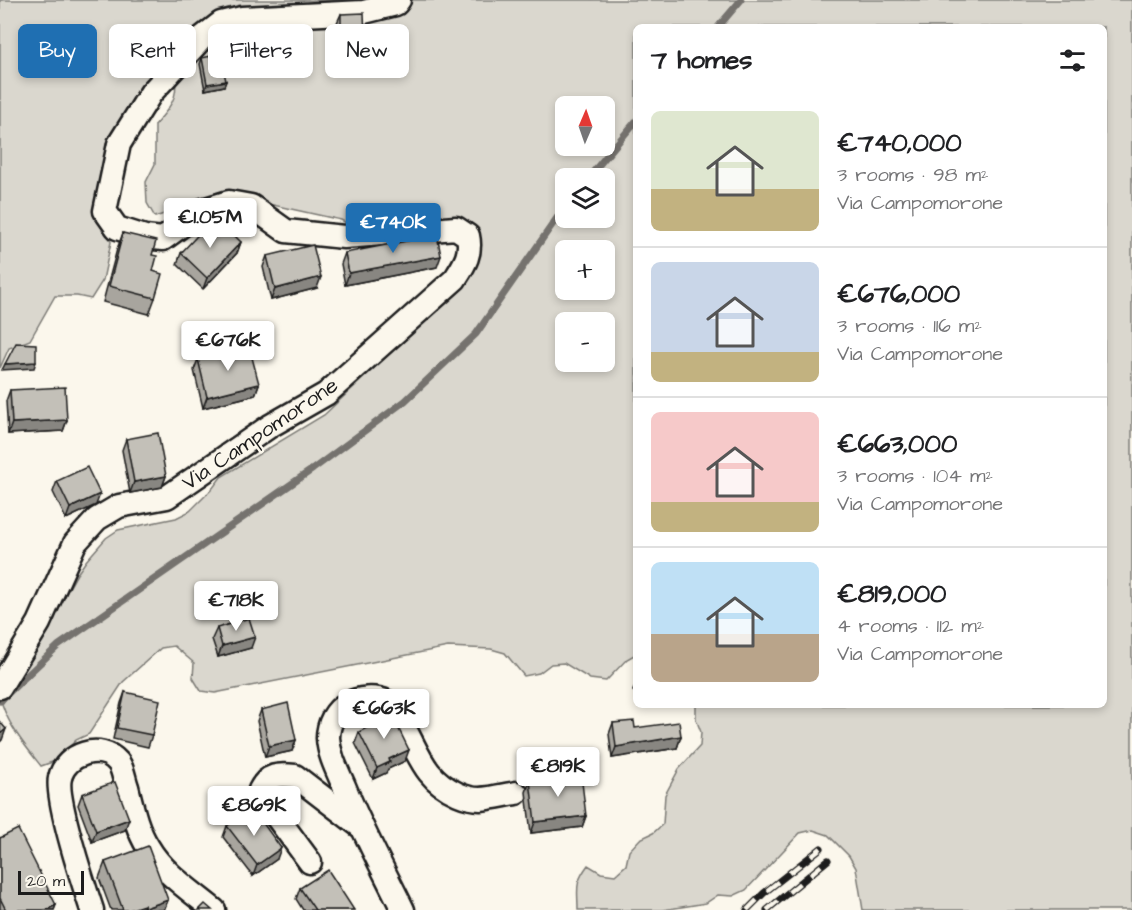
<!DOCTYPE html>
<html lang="en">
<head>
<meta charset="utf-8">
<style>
  body { margin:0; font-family:"Architects Daughter",sans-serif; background:#f2f2f2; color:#202124; height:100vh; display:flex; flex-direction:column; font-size:22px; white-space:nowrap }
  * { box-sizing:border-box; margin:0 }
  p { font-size:20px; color:#757577 }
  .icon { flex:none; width:33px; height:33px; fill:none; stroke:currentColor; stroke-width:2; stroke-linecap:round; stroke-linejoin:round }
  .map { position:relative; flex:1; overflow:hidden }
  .drawer { position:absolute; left:633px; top:24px; width:474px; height:684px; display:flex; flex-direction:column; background:#fff; border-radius:9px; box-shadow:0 3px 9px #0003 }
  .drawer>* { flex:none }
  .banner { position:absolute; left:18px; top:24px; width:525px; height:54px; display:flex; gap:12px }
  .needle { width:39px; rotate:2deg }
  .fabs { position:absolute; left:555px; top:96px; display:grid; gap:12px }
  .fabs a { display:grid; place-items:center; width:60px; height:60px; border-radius:9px; background:#fff; box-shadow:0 3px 9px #0003; font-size:30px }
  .scale { position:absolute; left:18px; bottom:15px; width:66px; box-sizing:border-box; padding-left:6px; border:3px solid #1c1c1c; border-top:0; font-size:16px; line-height:21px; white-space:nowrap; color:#1c1c1c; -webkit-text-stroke:4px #fbf7ec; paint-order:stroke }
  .price { position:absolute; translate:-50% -51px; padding:0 14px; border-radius:6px; background:#fff; color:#222; font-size:20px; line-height:39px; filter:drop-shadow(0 2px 3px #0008) }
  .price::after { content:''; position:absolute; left:50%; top:36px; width:18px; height:14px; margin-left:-9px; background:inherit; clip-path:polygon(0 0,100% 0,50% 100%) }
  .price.selected { background:#1f6fb2; color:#fff }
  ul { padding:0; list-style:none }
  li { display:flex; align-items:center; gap:18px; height:150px; padding:0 18px }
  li+li { border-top:2px solid #e0e0e0 }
  li span { display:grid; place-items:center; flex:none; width:168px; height:120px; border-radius:9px; color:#555 }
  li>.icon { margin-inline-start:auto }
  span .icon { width:72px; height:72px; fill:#fffc; stroke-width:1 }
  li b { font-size:26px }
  h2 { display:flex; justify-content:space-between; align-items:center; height:72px; padding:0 18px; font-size:26px }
  .tag { padding:0 21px; border-radius:9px; background:#fff; box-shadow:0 3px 9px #0003; font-size:21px; line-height:54px }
  .tag.selected { background:#1f6fb2; color:#fff }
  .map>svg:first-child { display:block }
  .green { fill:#dad7ce; stroke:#7b7a75; stroke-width:1.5; fill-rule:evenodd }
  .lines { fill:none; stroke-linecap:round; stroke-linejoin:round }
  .stream { stroke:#74726e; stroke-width:7 }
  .street-casing { stroke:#1c1c1c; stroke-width:27 }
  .street { stroke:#fbf7ec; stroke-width:22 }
  .rail-casing { stroke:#1c1c1c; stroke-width:7 }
  .rail { stroke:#fbf7ec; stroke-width:4.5; stroke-dasharray:14; stroke-linecap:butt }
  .wall { fill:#a8a59e; stroke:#1c1c1c; stroke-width:1.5 }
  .shaded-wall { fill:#888681; stroke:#1c1c1c; stroke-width:1.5 }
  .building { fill:#c3c0b8; stroke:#1c1c1c; stroke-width:1.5 }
  .labels { text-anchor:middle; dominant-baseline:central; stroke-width:4.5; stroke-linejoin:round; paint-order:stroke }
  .street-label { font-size:22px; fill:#1c1c1c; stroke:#fbf7ec }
</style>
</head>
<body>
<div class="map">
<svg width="1132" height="910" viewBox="0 0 1132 910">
  <rect width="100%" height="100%" fill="#fbf7ec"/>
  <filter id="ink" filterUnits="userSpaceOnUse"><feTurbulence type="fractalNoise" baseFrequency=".0167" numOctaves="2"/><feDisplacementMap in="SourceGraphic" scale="12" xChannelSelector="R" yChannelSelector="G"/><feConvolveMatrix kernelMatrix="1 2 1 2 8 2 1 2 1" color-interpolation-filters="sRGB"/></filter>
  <g filter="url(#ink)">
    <path class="green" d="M0,0H1132V910H863L856,868L849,856L828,835L813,830L800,833L746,890L733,896L718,895L706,903L663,910H578C578,888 574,884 588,865L601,873L615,875L626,865L629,851L640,839L653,833L663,824L665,795L679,769L700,746L701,732L696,719V705H1104V27H636V654L627,659L606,681L590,679L564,663L551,664L539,673L524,676L505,653L491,649L448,647L215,693L201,691L193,678L194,663L174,646L161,648L123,682L89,734L76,740L55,761L41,766C26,747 10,728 2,704L11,692L77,574L86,561L106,538L118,530L176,518L190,511L212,489L221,477L324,415L464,284L475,241L353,226L341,220L223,194L155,217L147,203L146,182L155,164V125C177,99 178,96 174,63L132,129L104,218L111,242L103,280L91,299L77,296H55L30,340L9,348L0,368ZM566,106H604V146H566ZM566,178H604V218H566ZM566,250H604V290H566ZM566,322H604V362H566Z"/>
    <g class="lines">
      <g class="stream">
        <polyline points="718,27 741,0"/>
        <polyline points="588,178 636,121"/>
        <polyline points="0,701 58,646 313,469 405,401 476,334 566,205"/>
      </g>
      <g class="street-casing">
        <g id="street">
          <path d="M0,687L39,623L75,543L97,519L119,506L167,497L270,426L326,394L455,279C464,265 472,254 468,236L456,228L344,237L286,231L251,206L229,202L203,210L163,239L145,237L117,228L105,211L119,144L151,93L203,37L221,23L242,18L364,12L396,4L399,0"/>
          <path d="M310,862L262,797L260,790C268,774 279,774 295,776L360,826"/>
          <path d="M92,910C84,886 55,798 60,778C65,754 101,742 118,762C123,768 124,779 127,787C132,807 137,830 148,847C163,873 191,891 214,910"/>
          <path d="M403,910C383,869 361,828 344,786C337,770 329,755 328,738C328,724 335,710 347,704C358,698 375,696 387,702C396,707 400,720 405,729C420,757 426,780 458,794C465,797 472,799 480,799C492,798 504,795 516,793"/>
        </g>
      </g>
      <use href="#street" class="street"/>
      <g class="rail-casing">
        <g id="rail">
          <polyline points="747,910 764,893 821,848"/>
          <polyline points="767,910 828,860"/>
        </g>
      </g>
      <use href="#rail" class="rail"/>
    </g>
    <g class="wall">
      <polygon points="341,14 361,50 337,51 336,25"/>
      <polygon points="202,58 226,81 224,86 205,90 200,64"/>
      <polygon points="123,233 152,255 155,298 149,314 103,302 117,249"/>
      <polygon points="221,234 241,242 237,253 203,289 177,264 181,253"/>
      <polygon points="345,253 437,267 345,285 341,264"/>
      <polygon points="267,256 317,288 271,300 263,267"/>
      <polygon points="198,359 259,384 255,395 203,408 194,370"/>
      <polygon points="10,390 67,420 63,431 8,434 6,401"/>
      <polygon points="126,439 166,476 162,487 130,493 122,450"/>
      <polygon points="57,481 96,505 66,519 53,492"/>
      <polygon points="217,628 251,648 218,657 212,639"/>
      <polygon points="636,683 636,693 633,691"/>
      <polygon points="125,692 152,735 148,747 113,739 121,703"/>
      <polygon points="261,710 296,740 292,751 265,757 257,721"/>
      <polygon points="371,722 405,761 388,769 386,773 373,779 355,743 359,732 369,727"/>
      <polygon points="613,723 635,728 681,736 677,748 612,758 609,734"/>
      <polygon points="530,781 586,816 582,827 531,833 526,792"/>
      <polygon points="82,794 125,830 92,842 78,805"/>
      <polygon points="227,826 277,859 253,876 223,837"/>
      <polygon points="0,838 56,905 54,910 0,910"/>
      <polygon points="105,862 168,900 164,910 111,910 99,878"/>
      <polygon points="300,888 354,910 303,910 296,899"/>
    </g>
    <g class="shaded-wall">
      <polygon points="365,38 361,50 337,51 341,40"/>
      <polygon points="226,81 224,86 205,90 207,84"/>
      <polygon points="241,242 237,253 203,289 207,278"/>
      <polygon points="441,256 437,267 345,285 349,273"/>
      <polygon points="321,277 317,288 271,300 275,289"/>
      <polygon points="36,362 34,368 2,370 5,364"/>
      <polygon points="259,384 255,395 203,408 207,397"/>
      <polygon points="67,420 63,431 8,434 12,423"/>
      <polygon points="166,476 162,487 130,493 134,482"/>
      <polygon points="100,494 96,505 66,519 70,508"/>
      <polygon points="255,637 251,648 218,657 222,646"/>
      <polygon points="6,729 2,740 0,742 0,734"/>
      <polygon points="681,736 677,748 612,758 616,747"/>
      <polygon points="296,740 292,751 265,757 269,746"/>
      <polygon points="409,750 405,761 388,769 386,773 373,779 377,768 389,759"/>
      <polygon points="586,816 582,827 531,833 535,822"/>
      <polygon points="129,819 125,830 92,842 96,831"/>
      <polygon points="281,848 277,859 253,876 257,865"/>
      <polygon points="168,900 164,910 144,910 145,908"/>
      <polygon points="56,905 54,910 46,910"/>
      <polygon points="144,905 142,910 129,910"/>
    </g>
    <g class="building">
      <polygon points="364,13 365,38 341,40 341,14"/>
      <polygon points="220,54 226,81 207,84 202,58"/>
      <polygon points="209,223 221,234 227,228 241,242 207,278 181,253"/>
      <polygon points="123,233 156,241 152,255 157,256 153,271 162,274 155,298 109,286"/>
      <polygon points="437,235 441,256 349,273 345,253"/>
      <polygon points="313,245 321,277 275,289 267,256"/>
      <polygon points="16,343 36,344 36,362 5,364"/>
      <polygon points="249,346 259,384 207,397 198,359"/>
      <polygon points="65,387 67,420 12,423 10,390"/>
      <polygon points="158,433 166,476 134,482 126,439"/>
      <polygon points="87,467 100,494 70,508 57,481"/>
      <polygon points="249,618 255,637 222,646 217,628"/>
      <polygon points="125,692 160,700 152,735 117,728"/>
      <polygon points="288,703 296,740 269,746 261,710"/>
      <polygon points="391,713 409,750 389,759 390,762 377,768 359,732 372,725 371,722"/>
      <polygon points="634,721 635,728 679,722 681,736 616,747 613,723"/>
      <polygon points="0,722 6,729 0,734"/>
      <polygon points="581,774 586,816 535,822 530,781"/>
      <polygon points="115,782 129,819 96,831 82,794"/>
      <polygon points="252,808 281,848 257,865 227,826"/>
      <polygon points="18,829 56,905 46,910 6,910 0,898 0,838"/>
      <polygon points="148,846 168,900 145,908 144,905 129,910 123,910 105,862"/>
      <polygon points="328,870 354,910 315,910 300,888"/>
      <polygon points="205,904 212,910 199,910"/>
    </g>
  </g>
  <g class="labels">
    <g class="street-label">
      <text transform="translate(260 434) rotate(-34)">Via Campomorone</text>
    </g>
  </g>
</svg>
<div class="fabs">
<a><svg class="needle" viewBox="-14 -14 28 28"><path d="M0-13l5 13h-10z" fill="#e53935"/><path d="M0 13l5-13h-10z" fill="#757577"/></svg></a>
<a><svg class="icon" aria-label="layers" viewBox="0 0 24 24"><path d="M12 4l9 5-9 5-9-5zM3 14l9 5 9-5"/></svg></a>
<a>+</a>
<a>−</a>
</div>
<div class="scale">20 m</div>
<b class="price" style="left:210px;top:249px">€1.05M</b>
<b class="price selected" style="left:393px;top:254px">€740K</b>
<b class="price" style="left:228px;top:372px">€676K</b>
<b class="price" style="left:236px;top:632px">€718K</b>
<b class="price" style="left:384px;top:740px">€663K</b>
<b class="price" style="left:558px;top:798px">€819K</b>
<b class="price" style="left:254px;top:837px">€869K</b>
<div class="banner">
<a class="tag selected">Buy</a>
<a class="tag">Rent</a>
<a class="tag">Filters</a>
<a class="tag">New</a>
</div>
<section class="drawer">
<h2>7 homes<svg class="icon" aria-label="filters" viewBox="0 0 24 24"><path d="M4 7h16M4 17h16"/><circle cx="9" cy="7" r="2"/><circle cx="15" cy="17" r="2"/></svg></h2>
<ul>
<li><span style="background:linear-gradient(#dfe7d0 65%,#c2b280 0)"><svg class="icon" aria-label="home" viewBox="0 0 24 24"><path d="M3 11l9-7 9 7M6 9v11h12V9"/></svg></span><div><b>€740,000</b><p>3 rooms · 98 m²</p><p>Via Campomorone</p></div></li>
<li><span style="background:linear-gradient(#c9d6e8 75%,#c2b280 0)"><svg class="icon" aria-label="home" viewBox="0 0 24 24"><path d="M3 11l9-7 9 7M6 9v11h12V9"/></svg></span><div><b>€676,000</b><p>3 rooms · 116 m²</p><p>Via Campomorone</p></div></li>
<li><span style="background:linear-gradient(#f6c9c9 75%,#c2b280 0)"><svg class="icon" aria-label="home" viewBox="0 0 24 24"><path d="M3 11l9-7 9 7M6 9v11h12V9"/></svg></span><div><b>€663,000</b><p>3 rooms · 104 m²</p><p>Via Campomorone</p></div></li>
<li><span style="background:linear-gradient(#bfe0f5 60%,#b9a48a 0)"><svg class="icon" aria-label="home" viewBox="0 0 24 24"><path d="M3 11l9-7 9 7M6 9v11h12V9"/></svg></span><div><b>€819,000</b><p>4 rooms · 112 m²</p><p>Via Campomorone</p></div></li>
</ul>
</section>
</div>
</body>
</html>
